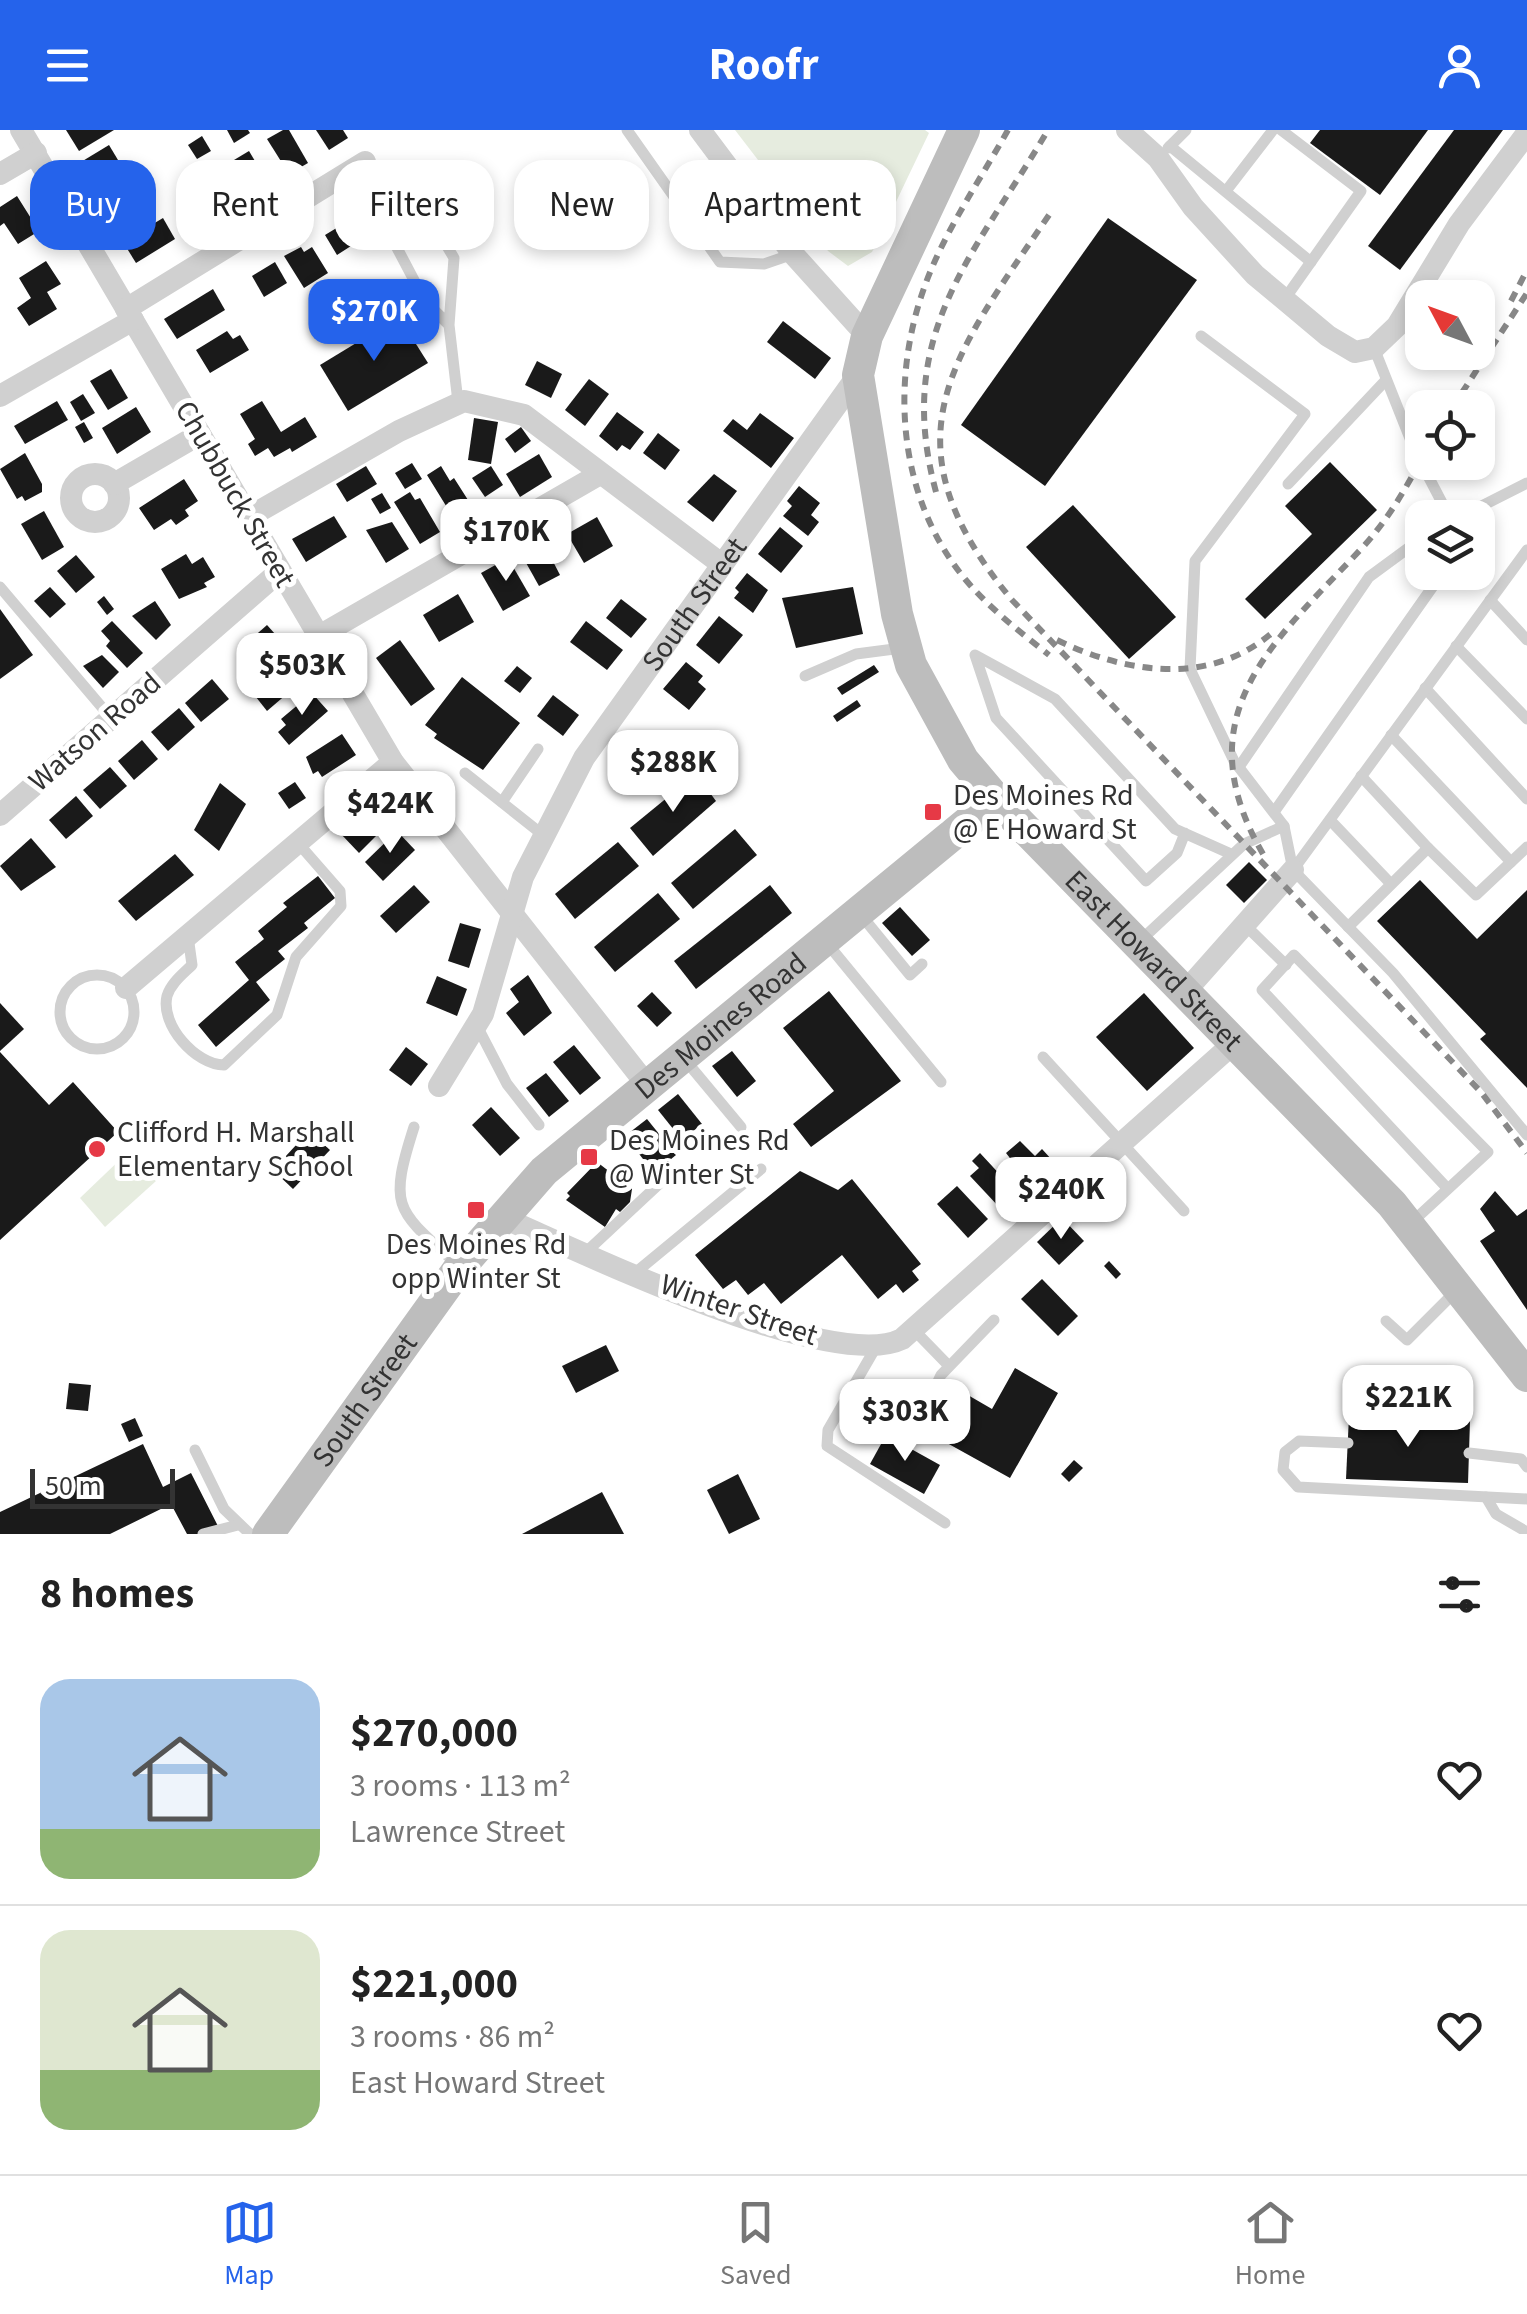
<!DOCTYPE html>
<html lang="en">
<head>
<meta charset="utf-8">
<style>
  body { margin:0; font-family:"Source Sans 3",sans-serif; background:#f2f2f2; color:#222; height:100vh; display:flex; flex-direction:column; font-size:38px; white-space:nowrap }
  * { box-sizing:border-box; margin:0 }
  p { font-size:32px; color:#767676 }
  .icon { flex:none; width:55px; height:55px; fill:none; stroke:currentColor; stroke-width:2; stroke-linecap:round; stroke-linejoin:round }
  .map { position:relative; height:1404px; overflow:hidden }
  .sheet { display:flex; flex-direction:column; background:#fff; flex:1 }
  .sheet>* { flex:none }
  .guide { position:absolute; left:30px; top:30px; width:1000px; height:90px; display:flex; gap:20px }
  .needle { width:65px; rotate:311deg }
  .buttons { position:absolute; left:1405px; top:150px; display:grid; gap:20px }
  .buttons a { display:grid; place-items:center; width:90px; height:90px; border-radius:20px; background:#fff; box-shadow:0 5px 15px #0003; font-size:50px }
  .scale { position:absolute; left:30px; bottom:25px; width:145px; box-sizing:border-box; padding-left:10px; border:5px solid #333; border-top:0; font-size:28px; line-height:35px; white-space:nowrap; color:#333; -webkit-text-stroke:8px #fff; paint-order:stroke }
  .price { position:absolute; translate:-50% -85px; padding:0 22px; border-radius:20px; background:#fff; color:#222; font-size:32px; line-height:65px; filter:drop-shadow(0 2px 5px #0008) }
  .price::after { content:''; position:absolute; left:50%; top:60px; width:30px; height:22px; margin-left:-15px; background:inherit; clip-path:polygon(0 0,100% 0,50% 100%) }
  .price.current { background:#2563eb; color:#fff }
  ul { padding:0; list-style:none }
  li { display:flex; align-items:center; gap:30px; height:250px; padding:0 40px }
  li+li { border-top:2px solid #e0e0e0 }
  li span { display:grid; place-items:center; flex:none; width:280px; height:200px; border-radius:30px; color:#555 }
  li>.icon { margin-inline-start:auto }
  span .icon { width:120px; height:120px; fill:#fffc; stroke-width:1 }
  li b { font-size:42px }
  h2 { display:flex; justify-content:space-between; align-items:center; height:120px; padding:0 40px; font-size:42px }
  .chip { padding:0 35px; border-radius:30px; background:#fff; box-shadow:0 5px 15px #0003; font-size:35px; line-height:90px }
  .chip.current { background:#2563eb; color:#fff }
  header { display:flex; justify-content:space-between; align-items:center; height:130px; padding:0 40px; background:#2563eb; color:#fff; font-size:45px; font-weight:700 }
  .menu { display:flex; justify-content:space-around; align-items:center; height:140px; border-top:2px solid #e0e0e0; background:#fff; font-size:28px; color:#767676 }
  .menu a { display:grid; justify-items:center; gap:5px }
  .menu .current { color:#2563eb }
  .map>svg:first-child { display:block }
  .green { fill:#e6ecdf }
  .building { fill:#1a1a1a }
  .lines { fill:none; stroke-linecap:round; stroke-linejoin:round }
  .lane { stroke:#d0d0d0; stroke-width:11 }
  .street { stroke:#d0d0d0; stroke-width:22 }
  .secondary { stroke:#bdbdbd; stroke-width:32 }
  .rail { stroke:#888; stroke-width:6; stroke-dasharray:10 8; stroke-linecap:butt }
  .poi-dot { fill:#e63946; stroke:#fff; stroke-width:4 }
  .labels { text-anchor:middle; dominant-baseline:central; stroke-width:10; stroke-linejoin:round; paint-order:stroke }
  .street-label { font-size:30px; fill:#333; stroke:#fff }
  .poi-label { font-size:30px; fill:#333; stroke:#fff; text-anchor:start }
</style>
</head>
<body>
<header><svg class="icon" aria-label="menu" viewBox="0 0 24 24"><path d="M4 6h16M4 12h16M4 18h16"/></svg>Roofr<svg class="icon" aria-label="person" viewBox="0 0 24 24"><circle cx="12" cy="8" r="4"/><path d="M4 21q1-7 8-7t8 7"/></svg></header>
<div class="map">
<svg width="1527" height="1404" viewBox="0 0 1527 1404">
  <rect width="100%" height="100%" fill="#fff"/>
  <g class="green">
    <polygon points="735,0 925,0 929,3 872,122 848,136 828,121"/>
    <polygon points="127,1023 156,1051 105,1097 80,1068"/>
  </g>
  <g class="building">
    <polygon points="66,0 114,0 79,21"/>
    <polygon points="227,0 248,0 250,3 234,13"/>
    <polygon points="283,0 289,0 308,33 289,44 267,9"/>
    <polygon points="316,0 343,0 348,8 329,20"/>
    <polygon points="1320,0 1428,0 1380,65 1310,13"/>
    <polygon points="1454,0 1503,0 1400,140 1368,116"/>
    <polygon points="202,6 211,21 197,29 188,15"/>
    <polygon points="109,15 124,40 96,56 81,32"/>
    <polygon points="249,21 268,53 249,65 229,33"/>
    <polygon points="210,40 232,75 210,88 189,53"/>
    <polygon points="140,51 153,73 119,94 106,72"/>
    <polygon points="17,66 39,101 18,114 4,93 0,96 0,77"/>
    <polygon points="163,88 175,109 136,133 123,112"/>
    <polygon points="1108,88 1197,150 1045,356 961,295"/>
    <polygon points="348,91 351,96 357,93 365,107 337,125 325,105"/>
    <polygon points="301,117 304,122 312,117 328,143 304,158 284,126"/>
    <polygon points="46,131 61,154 47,162 57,179 29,196 17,178 31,168 19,148"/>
    <polygon points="275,132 287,153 264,167 252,146"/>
    <polygon points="213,159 225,180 177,209 164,189"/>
    <polygon points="399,187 428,233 348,281 320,235"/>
    <polygon points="783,191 831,228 815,249 767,212"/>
    <polygon points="227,201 233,209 240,205 249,220 210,243 196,220"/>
    <polygon points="537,231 562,244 551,268 525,255"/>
    <polygon points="111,239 128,268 108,280 90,251"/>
    <polygon points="589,249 609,264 585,296 565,280"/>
    <polygon points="83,264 95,283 81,291 70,272"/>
    <polygon points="57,271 68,290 25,314 14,296"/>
    <polygon points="262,271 281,302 305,287 317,307 292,322 290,318 274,327 268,318 255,326 248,314 255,309 240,284"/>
    <polygon points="136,277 151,302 117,324 102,298"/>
    <polygon points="617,282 644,302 630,320 622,315 617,321 599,306"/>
    <polygon points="760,283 794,308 771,338 723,301 733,289 747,300"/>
    <polygon points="474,288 498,292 491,334 468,330"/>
    <polygon points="84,292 93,308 84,313 75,297"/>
    <polygon points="521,297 531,311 515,323 505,309"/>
    <polygon points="658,303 680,320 665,340 643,323"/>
    <polygon points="25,323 42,354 42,362 25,371 22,366 17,369 0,339"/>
    <polygon points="539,324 552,347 520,367 506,344"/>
    <polygon points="1330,332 1377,380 1265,489 1245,469 1312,404 1285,376"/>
    <polygon points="412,333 422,349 405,359 395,343"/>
    <polygon points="366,336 377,354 347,372 336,354"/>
    <polygon points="441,336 450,351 454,348 475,381 456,392 427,345"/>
    <polygon points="491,336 503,355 485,367 472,348"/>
    <polygon points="714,344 737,361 713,392 687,372"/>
    <polygon points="184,349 198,371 185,380 189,386 176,395 171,389 154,400 139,378"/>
    <polygon points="799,356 820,373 811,385 819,392 808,406 783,386 792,376 787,371"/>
    <polygon points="410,362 415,370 420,368 440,402 420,414 394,372"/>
    <polygon points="382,363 391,378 380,384 371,369"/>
    <polygon points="1073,375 1176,487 1129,529 1026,417"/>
    <polygon points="44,381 64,417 42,430 21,394"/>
    <polygon points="334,386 347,407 306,432 292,409"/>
    <polygon points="597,387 613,416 584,433 567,404"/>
    <polygon points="392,392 409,419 386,433 366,400"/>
    <polygon points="780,397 803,416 781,443 758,424"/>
    <polygon points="542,410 560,445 539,456 520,422"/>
    <polygon points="186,424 192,434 203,427 215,447 204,453 207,457 179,469 161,439"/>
    <polygon points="76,425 95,447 76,463 57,441"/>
    <polygon points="508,428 530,466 503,481 481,443"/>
    <polygon points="747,443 768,460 753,483 734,468 739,462 735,458"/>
    <polygon points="50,457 66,474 50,488 34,471"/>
    <polygon points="853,457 863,504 796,518 782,468"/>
    <polygon points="458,464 474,492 439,512 423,485"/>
    <polygon points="104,466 114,479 107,485 97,472"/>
    <polygon points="621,469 647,489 631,508 606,488"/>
    <polygon points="155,471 171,495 156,510 132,486"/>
    <polygon points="0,479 33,525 0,549"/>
    <polygon points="719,486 743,505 719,534 696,515"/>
    <polygon points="112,491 143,523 127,538 106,516 110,511 101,501"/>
    <polygon points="586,491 623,520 607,540 570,512"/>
    <polygon points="267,495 284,514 255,539 239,520"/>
    <polygon points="400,510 435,559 411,576 376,528"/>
    <polygon points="102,525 119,542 103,558 83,536"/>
    <polygon points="293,526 309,545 267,581 252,562"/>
    <polygon points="686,532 703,546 698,552 706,559 689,580 663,559"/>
    <polygon points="874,535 879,542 842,565 837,558"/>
    <polygon points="517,536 532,548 520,563 504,551"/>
    <polygon points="462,547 520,593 483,640 434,608 437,604 425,595"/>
    <polygon points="212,549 229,569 201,592 185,573"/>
    <polygon points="312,563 328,581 289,615 278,602 286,595 281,589"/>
    <polygon points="553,565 579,585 563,606 537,586"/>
    <polygon points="857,570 861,576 837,592 833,586"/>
    <polygon points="179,578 195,597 168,621 151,602"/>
    <polygon points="342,604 356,625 322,647 318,641 313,644 306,627"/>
    <polygon points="142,610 158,629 134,650 118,631"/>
    <polygon points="110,637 127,656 100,679 83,660"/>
    <polygon points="696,644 716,671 653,726 630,698"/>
    <polygon points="295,652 306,668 289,679 278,663"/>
    <polygon points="220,653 246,674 219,721 194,700"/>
    <polygon points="76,666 93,686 66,709 49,690"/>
    <polygon points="375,671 393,689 359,723 341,704"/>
    <polygon points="735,699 757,725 693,779 671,753"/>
    <polygon points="397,701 415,720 383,751 365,732"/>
    <polygon points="31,708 56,737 21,761 0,736"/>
    <polygon points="618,712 639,736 575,789 555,764"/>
    <polygon points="175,724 194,745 136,791 118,771"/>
    <polygon points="1249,732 1267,750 1244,773 1226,755"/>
    <polygon points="318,746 335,768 304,793 308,798 278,821 285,829 256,852 270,870 216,917 198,895 249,850 235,832 264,809 258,801 287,777 283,773"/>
    <polygon points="1420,750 1477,809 1527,760 1527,958 1480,909 1486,904 1377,791"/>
    <polygon points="414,755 430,772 396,803 380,786"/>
    <polygon points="770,755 792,783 696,859 674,831"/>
    <polygon points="658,763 680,789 615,842 594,817"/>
    <polygon points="900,777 930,810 912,826 882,793"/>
    <polygon points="460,793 481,799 469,838 448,831"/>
    <polygon points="528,845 552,883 524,906 506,883 519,872 510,859"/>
    <polygon points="437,846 467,859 457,886 426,873"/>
    <polygon points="829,861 901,951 811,1017 793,994 834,961 783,898"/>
    <polygon points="652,862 672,883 657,897 637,876"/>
    <polygon points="1144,863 1194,918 1147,961 1096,907"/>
    <polygon points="0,873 24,899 0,921"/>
    <polygon points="574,915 601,948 580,965 553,932"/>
    <polygon points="406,917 428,934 411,956 389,940"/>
    <polygon points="732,921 756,951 737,967 712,936"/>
    <polygon points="0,922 49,975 73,952 118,1002 0,1110"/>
    <polygon points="546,943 569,971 549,987 526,958"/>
    <polygon points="678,964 702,994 682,1010 658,980"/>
    <polygon points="491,977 520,1008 500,1026 472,995"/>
    <polygon points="647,989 676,1025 654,1043 625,1006"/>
    <polygon points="309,1001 330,1020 293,1059 273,1040"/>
    <polygon points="1020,1011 1035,1026 1042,1019 1062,1041 1038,1064 1006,1023"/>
    <polygon points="980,1023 1017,1063 1000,1078 970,1046 979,1038 972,1031"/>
    <polygon points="597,1032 632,1059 630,1072 620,1082 616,1079 605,1097 566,1070 570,1066 567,1063"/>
    <polygon points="800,1041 838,1060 852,1049 921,1134 912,1141 919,1150 903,1163 896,1154 878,1169 842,1125 781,1174 764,1153 748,1165 736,1150 723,1159 695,1125"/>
    <polygon points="957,1056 988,1089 968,1108 937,1074"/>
    <polygon points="1495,1061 1517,1086 1527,1079 1527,1180 1480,1111 1495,1101 1480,1079"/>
    <polygon points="1062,1088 1084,1111 1059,1135 1037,1112"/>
    <polygon points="1109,1131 1121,1144 1116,1149 1104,1136"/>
    <polygon points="1042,1149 1078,1186 1058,1206 1021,1169"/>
    <polygon points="606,1215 619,1241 576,1263 562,1236"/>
    <polygon points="1015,1238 1058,1263 1010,1348 929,1303 954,1257 992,1279"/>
    <polygon points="69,1253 91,1255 88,1281 66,1279"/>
    <polygon points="1349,1286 1470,1291 1468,1353 1346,1349"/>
    <polygon points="135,1288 143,1306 129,1312 121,1294"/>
    <polygon points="886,1305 940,1335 924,1364 870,1334"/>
    <polygon points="143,1314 163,1357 191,1343 222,1404 187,1404 171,1374 110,1404 0,1404 0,1382"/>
    <polygon points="1074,1330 1083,1338 1069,1352 1061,1344"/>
    <polygon points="738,1344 760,1389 729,1404 707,1360"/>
    <polygon points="602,1362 624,1404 522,1404"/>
  </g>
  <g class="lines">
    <g class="lane">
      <polyline points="627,0 720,132 764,134 793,124"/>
      <polyline points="1281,0 1361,61 1284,170"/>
      <polyline points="1170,16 1311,132"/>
      <polyline points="1168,18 1186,0"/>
      <polyline points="1226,61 1273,0"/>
      <polyline points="449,195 425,171 376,78 412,57 454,128 449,195 458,272"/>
      <polyline points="1201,206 1305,284 1195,431 1190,539 1234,631 1284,696 1293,740 1393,843 1527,1005"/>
      <polyline points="1374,218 1415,321 1450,388"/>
      <polyline points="1288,354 1386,250"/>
      <polyline points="1458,388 1527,353"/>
      <polyline points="0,457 111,588"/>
      <polyline points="1490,470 1527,510"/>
      <polyline points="1456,516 1527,589"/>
      <polyline points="805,546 856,524 902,518"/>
      <polyline points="1425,558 1527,669"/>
      <polyline points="1391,605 1511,732"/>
      <polyline points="1239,637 1369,447 1422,408"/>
      <polyline points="465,643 543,705"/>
      <polyline points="1361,646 1428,718"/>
      <polyline points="502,672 538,619"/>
      <polyline points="1274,682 1443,442"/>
      <polyline points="1330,690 1391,754"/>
      <polyline points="1185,703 1177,723 1146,751 996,588 975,525 1055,569 1175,699 1231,724"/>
      <polyline points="1293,740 1527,420"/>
      <polyline points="861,785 910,845 922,834"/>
      <polyline points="1244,794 1286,835"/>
      <polyline points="1348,797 1428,718 1476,765 1527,717"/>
      <path d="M188,806L192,835C183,844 171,853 167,866C160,895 196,935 224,935L277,885L296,827L341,776L340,761L298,713"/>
      <polyline points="1141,810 1244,714 1284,696"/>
      <polyline points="826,812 941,952"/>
      <circle cx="97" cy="882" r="37"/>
      <polyline points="477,896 507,954 539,995"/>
      <polyline points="1043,927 1184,1081"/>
      <polyline points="686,931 741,997"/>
      <path d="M414,997C388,1078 396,1080 457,1134"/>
      <polyline points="1410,1094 1488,1022 1294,825 1262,860 1448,1059"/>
      <polyline points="585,1123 674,1040"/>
      <polyline points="635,1143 761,1039"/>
      <polyline points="1386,1191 1407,1210 1457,1160"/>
      <polyline points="913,1199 948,1235"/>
      <polyline points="876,1217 828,1300 827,1316 945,1393"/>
      <polyline points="921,1287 941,1245 994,1190"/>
      <polyline points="1348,1313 1299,1311 1285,1322 1283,1340 1298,1357 1527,1369"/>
      <polyline points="195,1320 224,1379 250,1404"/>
      <polyline points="1469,1323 1521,1329 1527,1337"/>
      <polyline points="1486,1367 1496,1384 1527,1402"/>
      <polyline points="203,1404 238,1395"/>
    </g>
    <g class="street">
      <polyline points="21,0 393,632 647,955"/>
      <polyline points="700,0 793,124 867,206"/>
      <polyline points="1127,0 1158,28 1193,77 1255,145 1328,206 1355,222 1374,218 1397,196 1459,94 1527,3"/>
      <polyline points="0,44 36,23"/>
      <polyline points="126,179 365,32"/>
      <polyline points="0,266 133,190"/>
      <circle cx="95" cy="368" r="24"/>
      <polyline points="114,354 200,304"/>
      <polyline points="249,387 399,301 464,271 524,285 720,433"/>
      <polyline points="319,506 600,344"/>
      <polyline points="0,685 280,441"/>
      <polyline points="126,858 393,632"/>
      <polyline points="1183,864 1293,740"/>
      <path id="s1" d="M439,956L483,884L523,747L584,628L858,245"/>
      <path d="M501,1087C578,1120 831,1244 902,1209L1234,913"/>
    </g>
    <g class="secondary">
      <path id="s2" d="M964,0L867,206L858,245L897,484L911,535L963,630L996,669L1392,1074L1527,1246"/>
      <path id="s3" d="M268,1404L460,1137L544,1041L996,669"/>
    </g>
    <g class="rail">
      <path d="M1008,0C979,52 942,105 923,161C890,256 899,369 965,449C989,478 1019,501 1049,525"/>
      <path d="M1049,85C951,229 881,312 1012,470L1481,962L1527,1023"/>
      <polyline points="1511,171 1527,140"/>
      <polyline points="1452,278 1527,163"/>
      <path d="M936,362C893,204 974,126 1048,0"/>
      <path d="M1057,510C1125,543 1210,557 1273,502"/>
      <path d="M1263,724C1182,584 1275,511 1362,418C1387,391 1405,360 1422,328"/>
    </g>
  </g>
  <g class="poi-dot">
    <rect x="923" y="672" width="20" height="20" rx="5"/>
    <circle cx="97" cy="1019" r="10"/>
    <rect x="579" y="1017" width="20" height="20" rx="5"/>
    <rect x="466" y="1070" width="20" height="20" rx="5"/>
  </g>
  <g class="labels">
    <g class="street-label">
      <text transform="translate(235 364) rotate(60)">Chubbuck Street</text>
      <text stroke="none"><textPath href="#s1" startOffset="550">South Street</textPath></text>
      <text transform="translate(95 602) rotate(-41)">Watson Road</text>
      <text stroke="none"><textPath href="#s2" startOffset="948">East Howard Street</textPath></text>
      <text stroke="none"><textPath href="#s3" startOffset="685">Des Moines Road</textPath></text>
      <text transform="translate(739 1180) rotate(19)">Winter Street</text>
      <text stroke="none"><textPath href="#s3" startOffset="165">South Street</textPath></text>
    </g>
    <g class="poi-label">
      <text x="953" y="665">Des Moines Rd<tspan x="953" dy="34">@ E Howard St</tspan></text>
      <text x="117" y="1002">Clifford H. Marshall<tspan x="117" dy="34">Elementary School</tspan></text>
      <text x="609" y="1010">Des Moines Rd<tspan x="609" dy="34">@ Winter St</tspan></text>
      <text x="476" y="1114" text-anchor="middle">Des Moines Rd<tspan x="476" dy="34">opp Winter St</tspan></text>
    </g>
  </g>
</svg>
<div class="buttons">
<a><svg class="needle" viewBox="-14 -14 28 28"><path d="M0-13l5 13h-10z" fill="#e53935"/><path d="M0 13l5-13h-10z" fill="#767676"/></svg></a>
<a><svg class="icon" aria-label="locate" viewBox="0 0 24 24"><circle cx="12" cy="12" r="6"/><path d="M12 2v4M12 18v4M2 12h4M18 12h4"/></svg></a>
<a><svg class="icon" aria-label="layers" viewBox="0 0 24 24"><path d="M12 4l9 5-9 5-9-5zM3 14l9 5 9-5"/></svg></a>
</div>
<div class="scale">50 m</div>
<b class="price current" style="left:374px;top:234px">$270K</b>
<b class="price" style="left:506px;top:454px">$170K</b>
<b class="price" style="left:302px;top:588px">$503K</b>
<b class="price" style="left:673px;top:685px">$288K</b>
<b class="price" style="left:390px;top:726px">$424K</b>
<b class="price" style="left:1061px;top:1112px">$240K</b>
<b class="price" style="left:1408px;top:1320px">$221K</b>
<b class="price" style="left:905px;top:1334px">$303K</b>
<div class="guide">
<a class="chip current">Buy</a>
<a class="chip">Rent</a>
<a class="chip">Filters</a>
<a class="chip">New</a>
<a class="chip">Apartment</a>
</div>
</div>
<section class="sheet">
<h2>8 homes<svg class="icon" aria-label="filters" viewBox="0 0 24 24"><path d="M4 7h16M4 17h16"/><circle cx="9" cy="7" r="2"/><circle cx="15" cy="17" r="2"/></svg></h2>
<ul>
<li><span style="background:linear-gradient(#a9c7e8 75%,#8fb573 0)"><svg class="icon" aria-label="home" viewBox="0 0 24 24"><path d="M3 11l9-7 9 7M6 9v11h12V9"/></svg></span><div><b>$270,000</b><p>3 rooms · 113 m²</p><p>Lawrence Street</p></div><svg class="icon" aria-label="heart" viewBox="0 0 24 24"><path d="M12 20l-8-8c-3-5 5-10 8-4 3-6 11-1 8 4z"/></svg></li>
<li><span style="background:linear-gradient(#dfe7d0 70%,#8fb573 0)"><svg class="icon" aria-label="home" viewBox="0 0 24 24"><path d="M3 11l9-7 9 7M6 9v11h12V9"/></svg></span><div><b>$221,000</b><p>3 rooms · 86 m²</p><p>East Howard Street</p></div><svg class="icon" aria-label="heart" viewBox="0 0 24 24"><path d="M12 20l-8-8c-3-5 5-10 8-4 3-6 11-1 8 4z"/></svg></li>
</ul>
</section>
<nav class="menu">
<a class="current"><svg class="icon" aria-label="map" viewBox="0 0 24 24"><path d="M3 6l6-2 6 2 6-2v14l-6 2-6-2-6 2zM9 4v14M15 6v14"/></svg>Map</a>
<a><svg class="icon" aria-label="saved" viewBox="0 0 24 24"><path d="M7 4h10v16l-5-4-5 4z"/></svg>Saved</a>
<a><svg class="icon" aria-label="home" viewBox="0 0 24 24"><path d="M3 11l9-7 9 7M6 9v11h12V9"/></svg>Home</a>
</nav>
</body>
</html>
